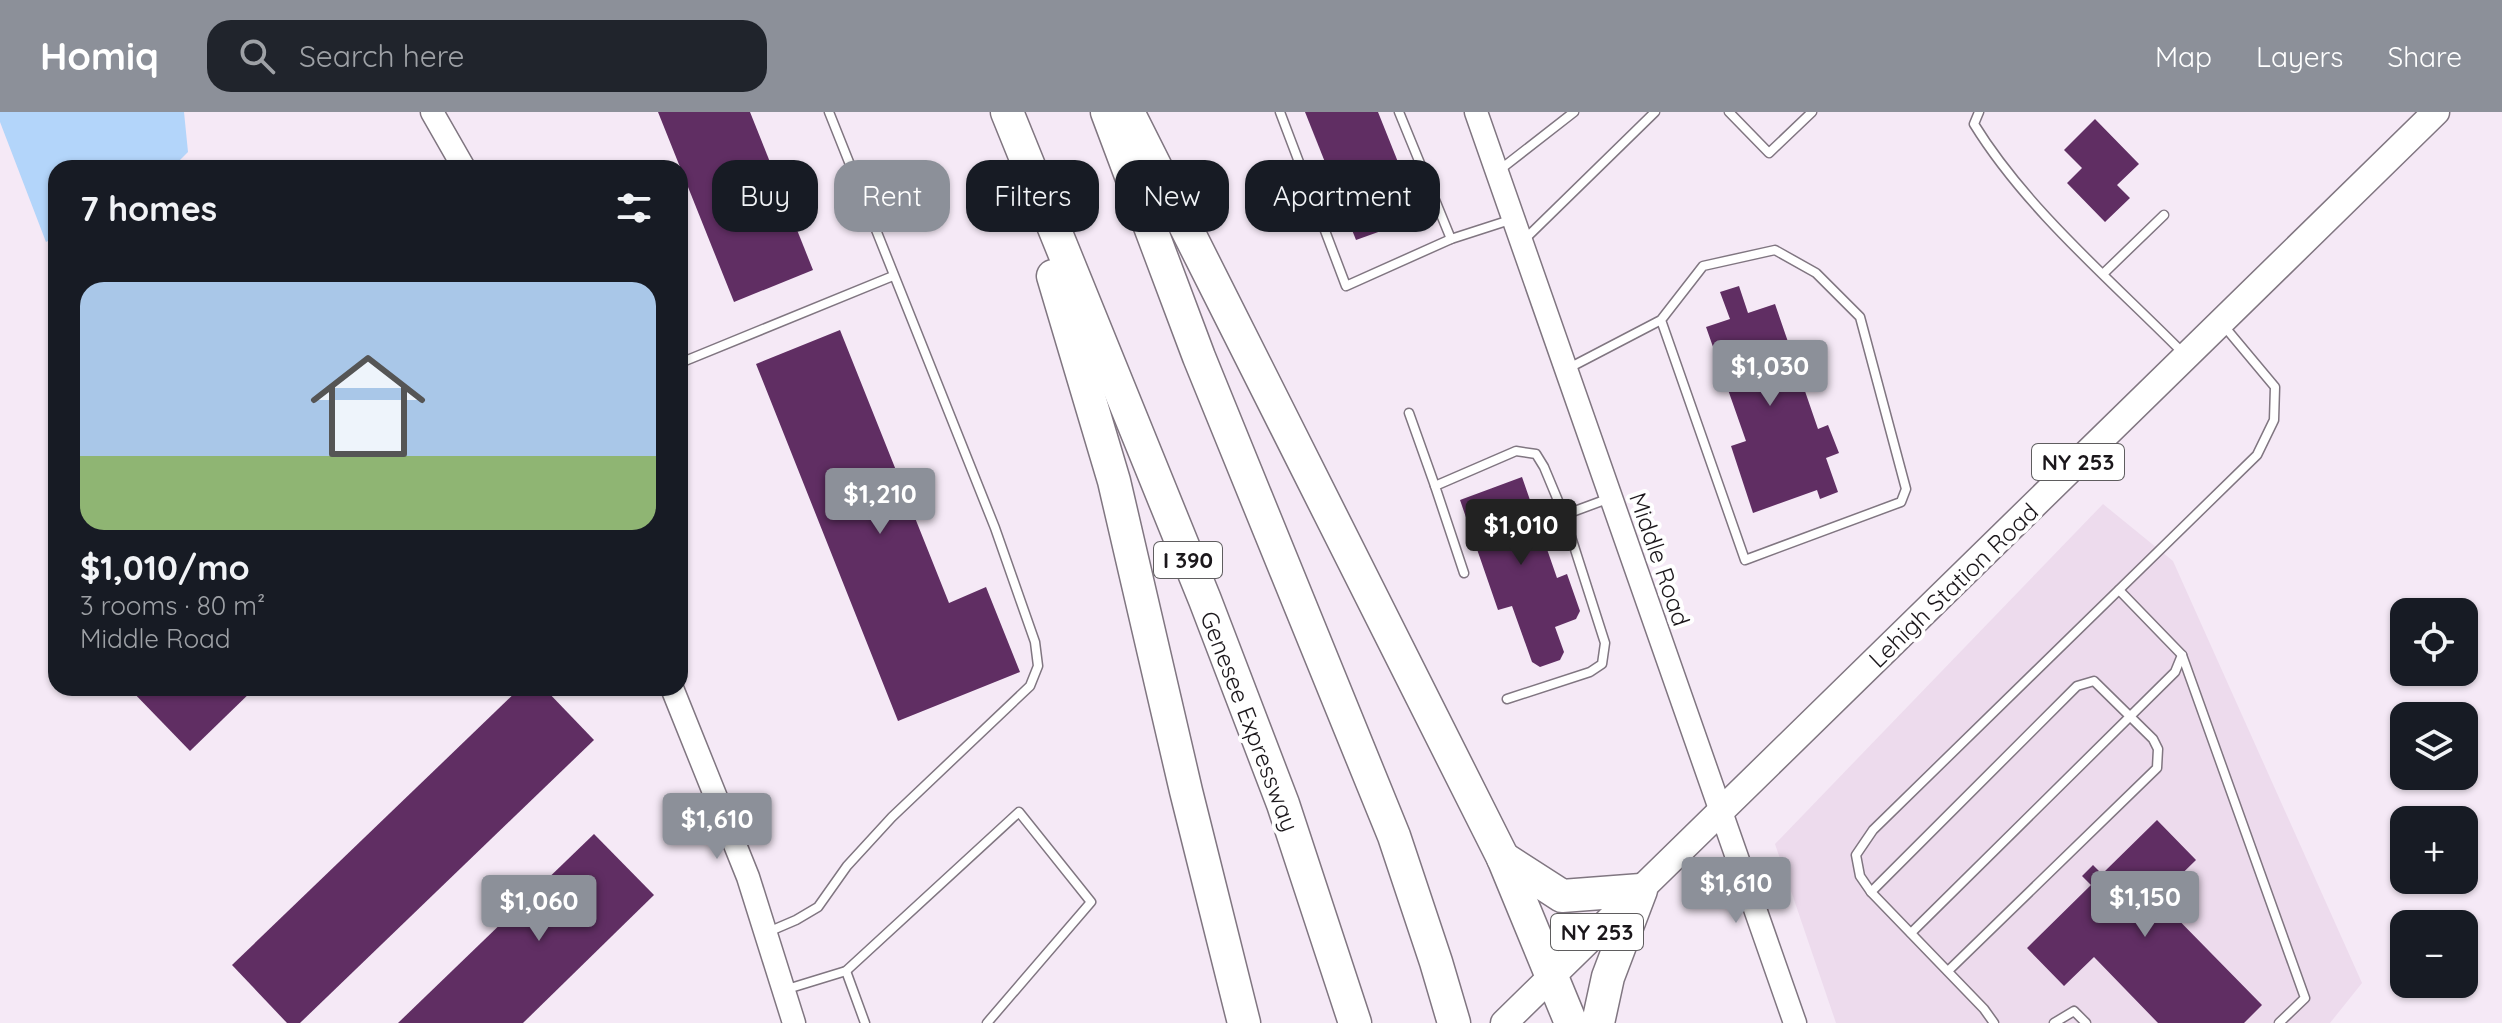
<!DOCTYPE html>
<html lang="en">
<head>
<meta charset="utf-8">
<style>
  body { margin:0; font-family:Quicksand,sans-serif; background:#20242c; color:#f1f3f6; height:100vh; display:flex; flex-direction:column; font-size:30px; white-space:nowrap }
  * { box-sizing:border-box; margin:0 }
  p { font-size:26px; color:#9ea1a6 }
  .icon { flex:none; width:44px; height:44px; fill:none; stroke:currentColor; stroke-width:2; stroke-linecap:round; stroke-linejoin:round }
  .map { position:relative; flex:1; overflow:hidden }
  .sheet { position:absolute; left:48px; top:48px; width:640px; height:536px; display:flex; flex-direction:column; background:#171b24; border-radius:24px; box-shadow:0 2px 6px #0004 }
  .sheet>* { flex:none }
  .banner { position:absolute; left:712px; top:48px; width:760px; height:72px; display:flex; gap:16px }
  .tools { position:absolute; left:2390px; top:486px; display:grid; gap:16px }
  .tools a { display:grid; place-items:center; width:88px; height:88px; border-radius:16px; background:#171b24; box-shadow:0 2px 6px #0004; font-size:40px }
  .price { position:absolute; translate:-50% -68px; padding:0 18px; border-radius:8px; background:#8c9099; color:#fff; font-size:26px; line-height:52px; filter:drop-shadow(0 2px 4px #0008) }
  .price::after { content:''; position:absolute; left:50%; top:48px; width:24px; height:18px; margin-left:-12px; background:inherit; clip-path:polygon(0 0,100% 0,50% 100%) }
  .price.selected { background:#222; color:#fff }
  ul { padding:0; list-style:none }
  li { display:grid; align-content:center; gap:16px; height:424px; padding:0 32px }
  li+li { border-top:2px solid #363941 }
  li span { display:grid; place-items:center; height:248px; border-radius:24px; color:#555 }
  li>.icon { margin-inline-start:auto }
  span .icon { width:144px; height:144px; fill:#fffc; stroke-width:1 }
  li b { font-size:34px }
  h2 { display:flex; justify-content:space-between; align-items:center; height:96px; padding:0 32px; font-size:34px }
  .tag { padding:0 28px; border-radius:24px; background:#171b24; box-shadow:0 2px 6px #0004; font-size:28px; line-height:72px }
  .tag.selected { background:#8c9099; color:#fff }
  header { display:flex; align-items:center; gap:48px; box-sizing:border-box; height:112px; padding:0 40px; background:#8c9099; color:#fff }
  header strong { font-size:38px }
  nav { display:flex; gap:44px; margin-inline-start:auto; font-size:28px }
  .search { width:560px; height:72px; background:#20242c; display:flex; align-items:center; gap:20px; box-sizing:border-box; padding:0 28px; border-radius:24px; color:#9ea1a6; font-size:30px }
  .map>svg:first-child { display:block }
  .built { fill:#eddbed }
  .water { fill:#b3d5fa }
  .building { fill:#602e63 }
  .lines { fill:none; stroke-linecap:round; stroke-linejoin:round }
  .service-casing { stroke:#807681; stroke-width:11 }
  .tertiary-casing { stroke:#807681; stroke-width:25 }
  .primary-casing { stroke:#807681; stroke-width:29 }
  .motorway-casing { stroke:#807681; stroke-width:35 }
  .service { stroke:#fff; stroke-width:8 }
  .tertiary { stroke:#fff; stroke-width:22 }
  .primary { stroke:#fff; stroke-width:26 }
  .motorway { stroke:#fff; stroke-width:32 }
  .labels { text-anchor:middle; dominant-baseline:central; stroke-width:8; stroke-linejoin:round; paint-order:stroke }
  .shield { fill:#fff; stroke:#5f5d5f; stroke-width:2 }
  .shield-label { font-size:22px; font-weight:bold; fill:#1b171b }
  .street-label { font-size:24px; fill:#1b171b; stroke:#fff }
</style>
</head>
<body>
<header>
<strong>Homiq</strong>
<div class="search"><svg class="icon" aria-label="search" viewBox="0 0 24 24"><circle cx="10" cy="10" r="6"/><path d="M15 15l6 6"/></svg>Search here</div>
<nav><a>Map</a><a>Layers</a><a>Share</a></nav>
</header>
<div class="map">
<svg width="2502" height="911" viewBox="0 0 2502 911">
  <rect width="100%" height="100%" fill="#f5e9f6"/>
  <polygon class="built" points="2103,392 2173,449 2362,871 2330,911 1836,911 1775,732"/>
  <polygon class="water" points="0,0 184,0 188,40 172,56 56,56 56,125 46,130 0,10"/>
  <g class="building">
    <polygon points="658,0 750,0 813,158 734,190"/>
    <polygon points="1305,0 1378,0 1420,105 1356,128"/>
    <polygon points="2095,7 2139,52 2117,73 2130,86 2105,110 2067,71 2082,56 2064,38"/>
    <polygon points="1739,174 1748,201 1775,192 1818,317 1828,313 1839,341 1826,346 1838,380 1820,387 1817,378 1753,401 1731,334 1746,329 1706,215 1730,207 1720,180"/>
    <polygon points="840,218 949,491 986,475 1020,560 898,609 756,252"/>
    <polygon points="1522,365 1557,466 1567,462 1580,499 1576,507 1555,515 1564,540 1560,548 1540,555 1532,550 1512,494 1498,498 1460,388"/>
    <polygon points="129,576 255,576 190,639"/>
    <polygon points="520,576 544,576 594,628 300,911 287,911 232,853"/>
    <polygon points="2157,708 2196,748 2157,786 2262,893 2244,911 2158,911 2094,845 2064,874 2027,836 2091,773 2082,764 2093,753 2102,762"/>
    <polygon points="594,722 654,783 523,911 398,911"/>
  </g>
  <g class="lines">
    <g class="service-casing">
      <g id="service">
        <polyline points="1280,0 1346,174 1451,127 1513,107"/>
        <polyline points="1399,0 1451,127"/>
        <polyline points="1729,0 1769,41 1812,0"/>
        <path d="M1979,0L1974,12C2027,98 2113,170 2183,241"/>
        <polyline points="1497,60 1574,0"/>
        <polyline points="1525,127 1655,0"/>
        <polyline points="2104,161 2164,103"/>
        <polyline points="680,251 893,164"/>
        <polyline points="1567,257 1661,208 1703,154 1775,138 1816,161 1860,205 1906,377 1901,390 1745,448 1661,208"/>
        <polyline points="1409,301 1435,374"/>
        <polyline points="1464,461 1435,374 1516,339 1536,342 1544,355 1564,403"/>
        <polyline points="2119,478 2182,543 2305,886 2279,911"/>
        <polyline points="1507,587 1590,560 1602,552 1605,531 1564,403 1610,386"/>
        <polyline points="1871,780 2077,574 2094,569 2153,627 2158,637 2157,656 1948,859"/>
        <polyline points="768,820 796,808 818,795 847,754 892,705 1030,574 1038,554 1035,530 995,416 829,0"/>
        <polyline points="1911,821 2175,560 2182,543"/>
        <polyline points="846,859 865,911"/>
        <polyline points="784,878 846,859 1019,700 1091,790 987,911"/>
        <polyline points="1994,911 1984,897 1871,780 1860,764 1856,743 1873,718 2257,343 2274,308 2275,275 2224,214"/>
        <polyline points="2054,911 2074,899 2086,911"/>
      </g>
    </g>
    <g class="tertiary-casing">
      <g id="tertiary">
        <polyline points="432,0 464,56"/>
        <polyline points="1476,0 1795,911"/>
        <polyline points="672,576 748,765 794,911"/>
      </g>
    </g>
    <g class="primary-casing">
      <polyline id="primary" points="1504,911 2436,0"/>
    </g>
    <g class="motorway-casing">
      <g id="motorway">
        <polyline points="1007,0 1205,488 1283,692 1355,911"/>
        <polyline points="1107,0 1199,245 1394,724 1436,850 1454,911"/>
        <polyline points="1128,0 1503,746 1571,911"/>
        <polyline points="1053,164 1114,369 1186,679 1244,911"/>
        <polyline points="1503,746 1562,784 1641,778 1608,865 1598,911"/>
      </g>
    </g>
    <use href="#service" class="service"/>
    <use href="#tertiary" class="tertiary"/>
    <use href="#primary" class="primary"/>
    <use href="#motorway" class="motorway"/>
  </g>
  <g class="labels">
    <g class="shield">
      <rect x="2032" y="332" width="92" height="36" rx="6"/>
      <rect x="1154" y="430" width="68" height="36" rx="6"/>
      <rect x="1551" y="802" width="92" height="36" rx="6"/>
    </g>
    <g class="shield-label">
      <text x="2078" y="350">NY 253</text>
      <text x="1188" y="448">I 390</text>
      <text x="1597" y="820">NY 253</text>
    </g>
    <g class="street-label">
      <text transform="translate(1660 447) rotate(71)">Middle Road</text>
      <text transform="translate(1953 473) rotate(-44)">Lehigh Station Road</text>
      <text transform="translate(1250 609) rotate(69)">Genesee Expressway</text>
    </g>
  </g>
</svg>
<div class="tools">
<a><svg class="icon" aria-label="locate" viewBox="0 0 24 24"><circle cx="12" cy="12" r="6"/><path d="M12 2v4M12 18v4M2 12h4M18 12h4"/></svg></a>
<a><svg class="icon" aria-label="layers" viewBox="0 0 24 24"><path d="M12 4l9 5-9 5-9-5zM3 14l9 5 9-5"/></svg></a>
<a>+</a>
<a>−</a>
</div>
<b class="price" style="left:1770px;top:296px">$1,030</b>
<b class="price" style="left:880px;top:424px">$1,210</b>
<b class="price selected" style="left:1521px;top:455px">$1,010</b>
<b class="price" style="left:717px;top:749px">$1,610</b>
<b class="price" style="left:1736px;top:813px">$1,610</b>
<b class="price" style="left:2145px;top:827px">$1,150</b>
<b class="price" style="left:539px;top:831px">$1,060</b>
<div class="banner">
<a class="tag">Buy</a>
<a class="tag selected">Rent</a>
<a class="tag">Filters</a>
<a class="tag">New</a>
<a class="tag">Apartment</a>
</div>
<section class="sheet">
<h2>7 homes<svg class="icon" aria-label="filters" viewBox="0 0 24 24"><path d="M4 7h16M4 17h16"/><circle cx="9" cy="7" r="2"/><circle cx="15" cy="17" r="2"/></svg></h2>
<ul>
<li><span style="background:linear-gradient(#a9c7e8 70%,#8fb573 0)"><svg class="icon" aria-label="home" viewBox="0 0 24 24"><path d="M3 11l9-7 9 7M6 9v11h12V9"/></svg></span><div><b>$1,010/mo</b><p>3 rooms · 80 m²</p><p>Middle Road</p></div></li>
</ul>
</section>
</div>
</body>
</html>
